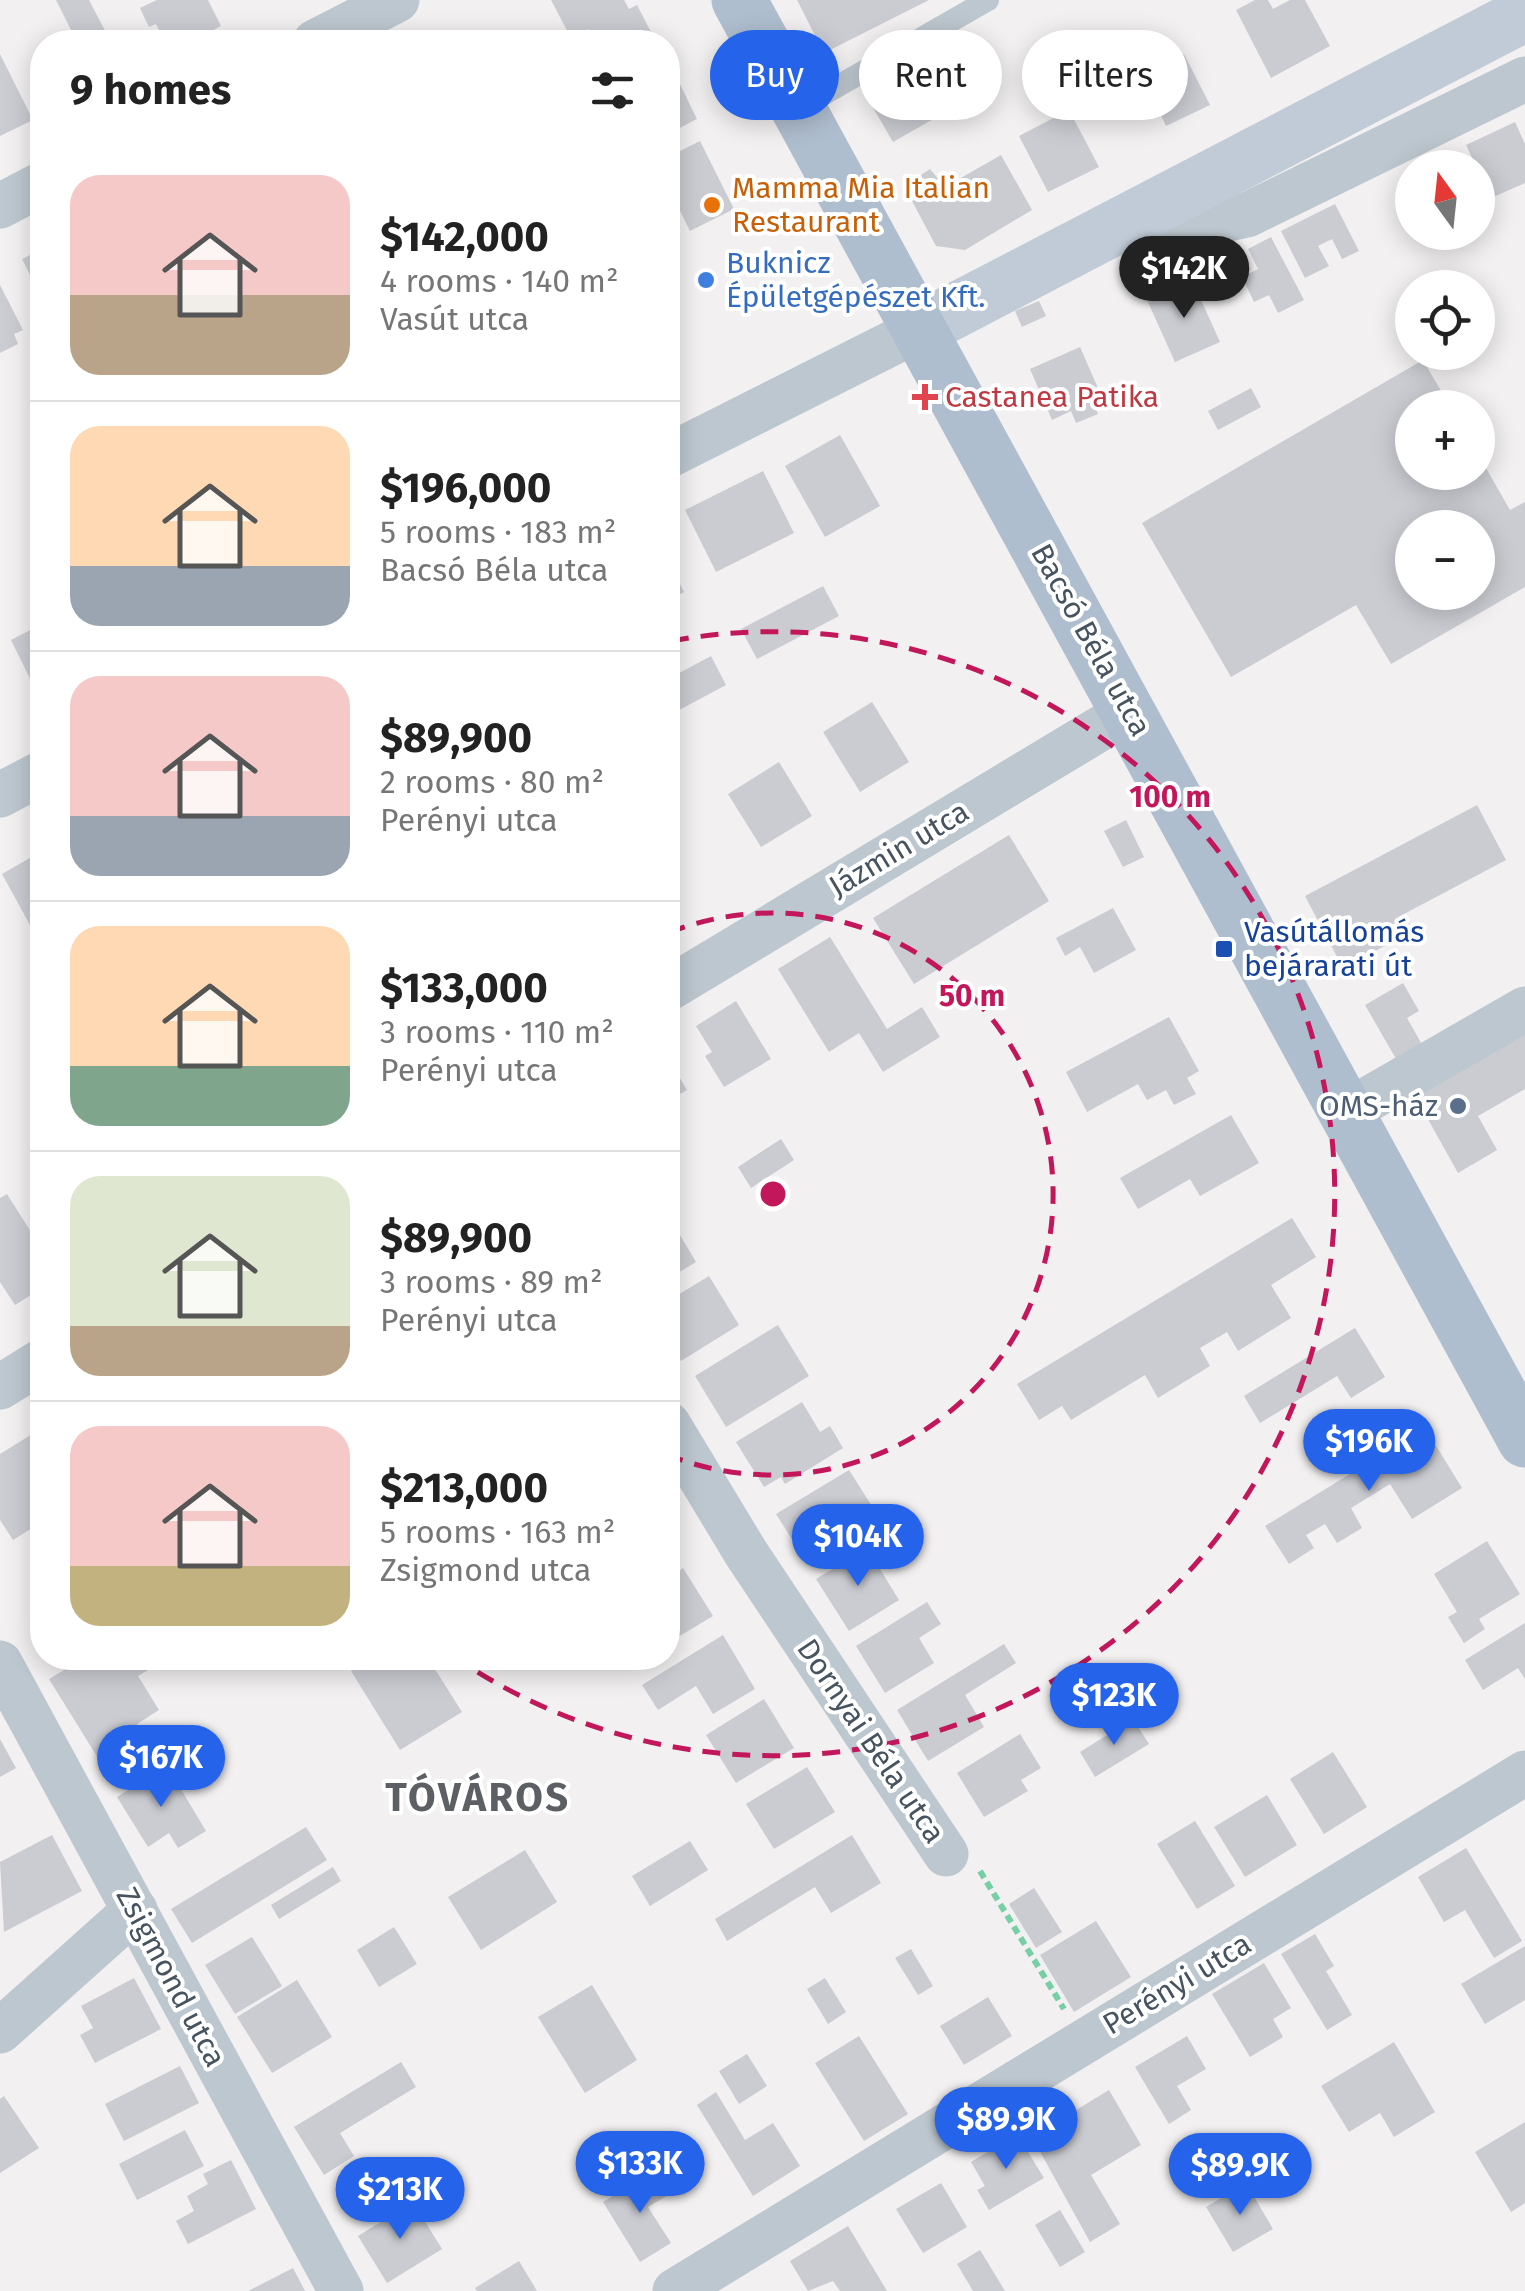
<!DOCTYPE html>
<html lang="en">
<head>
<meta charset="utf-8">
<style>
  body { margin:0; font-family:"Fira Sans",sans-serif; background:#f6f6f6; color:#222; height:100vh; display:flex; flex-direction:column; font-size:38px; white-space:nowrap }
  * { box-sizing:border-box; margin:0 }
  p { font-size:32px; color:#767676 }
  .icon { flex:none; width:55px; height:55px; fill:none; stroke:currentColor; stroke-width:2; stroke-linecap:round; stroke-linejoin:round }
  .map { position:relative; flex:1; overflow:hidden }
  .side { position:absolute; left:30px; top:30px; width:650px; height:1640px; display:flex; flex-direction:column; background:#fff; border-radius:40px; box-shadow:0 5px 25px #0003 }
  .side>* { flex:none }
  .guide { position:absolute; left:710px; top:30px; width:665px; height:90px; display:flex; gap:20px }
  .needle { width:65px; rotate:345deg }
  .buttons { position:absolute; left:1395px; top:150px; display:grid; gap:20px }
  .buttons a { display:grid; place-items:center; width:100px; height:100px; border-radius:50%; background:#fff; box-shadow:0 5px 25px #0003; font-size:50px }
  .price { position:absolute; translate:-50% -85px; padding:0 22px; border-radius:35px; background:#2563eb; color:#fff; font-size:32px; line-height:65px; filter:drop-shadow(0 2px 5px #0008) }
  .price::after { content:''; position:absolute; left:50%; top:60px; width:30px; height:22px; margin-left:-15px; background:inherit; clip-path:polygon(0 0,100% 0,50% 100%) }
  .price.on { background:#222; color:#fff }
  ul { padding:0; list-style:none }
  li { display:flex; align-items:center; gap:30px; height:250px; padding:0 40px }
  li+li { border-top:2px solid #e0e0e0 }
  li span { display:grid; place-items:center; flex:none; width:280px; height:200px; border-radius:30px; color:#555 }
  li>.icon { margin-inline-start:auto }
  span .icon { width:120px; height:120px; fill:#fffc; stroke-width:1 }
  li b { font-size:42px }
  h2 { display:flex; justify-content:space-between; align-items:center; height:120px; padding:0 40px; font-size:42px }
  .pill { padding:0 35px; border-radius:45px; background:#fff; box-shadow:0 5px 25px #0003; font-size:35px; line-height:90px }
  .pill.on { background:#2563eb; color:#fff }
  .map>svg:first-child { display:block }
  .building { fill:#caccd2; fill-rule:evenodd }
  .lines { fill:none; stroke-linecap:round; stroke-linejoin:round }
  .path { stroke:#76cfa5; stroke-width:6; stroke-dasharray:8 5; stroke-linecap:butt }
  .lane { stroke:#bdc7cf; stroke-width:22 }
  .street { stroke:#bdc7cf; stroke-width:45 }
  .secondary { stroke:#c0cbd7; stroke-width:55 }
  .primary { stroke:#afbecf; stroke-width:55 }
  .ring { fill:none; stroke:#c2185b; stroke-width:5; stroke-dasharray:18 12 }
  .food-dot { fill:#e8710a; stroke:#fff; stroke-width:4 }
  .shop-dot { fill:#3f7fe0; stroke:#fff; stroke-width:4 }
  .health-dot { fill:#e0444e; stroke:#fff; stroke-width:4 }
  .transit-dot { fill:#1a4fb4; stroke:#fff; stroke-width:4 }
  .service-dot { fill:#5c6f8a; stroke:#fff; stroke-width:4 }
  .labels { text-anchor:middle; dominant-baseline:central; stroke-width:8; stroke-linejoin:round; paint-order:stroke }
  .food-label { font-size:30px; fill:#c56008; stroke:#fff; text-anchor:start }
  .shop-label { font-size:30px; fill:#366cbe; stroke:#fff; text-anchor:start }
  .health-label { font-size:30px; fill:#be3a42; stroke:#fff; text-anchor:start }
  .street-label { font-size:30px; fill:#47535e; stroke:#fff }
  .transit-label { font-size:30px; fill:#164399; stroke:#fff; text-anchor:start }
  .service-label { font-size:30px; fill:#4e5e75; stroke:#fff; text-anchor:end }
  .district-label { font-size:40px; font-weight:bold; letter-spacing:2.5px; fill:#5c6065; stroke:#fff }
  .centre { fill:#c2185b; stroke:#fff; stroke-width:5 }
  .ring-label { font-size:30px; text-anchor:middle; font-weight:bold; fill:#c2185b; stroke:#fff; stroke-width:8; stroke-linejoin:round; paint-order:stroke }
</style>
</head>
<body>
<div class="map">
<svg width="1525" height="2291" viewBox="0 0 1525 2291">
  <rect width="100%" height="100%" fill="#f2f0f0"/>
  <g class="building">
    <polygon points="56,0 89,0 111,42 77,42"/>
    <polygon points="157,0 208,0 221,26 189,42 165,42 156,24 149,27 140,8"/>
    <polygon points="551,0 624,0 629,9 637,5 653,36 640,42 596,42 589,29 571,38"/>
    <polygon points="797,0 929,0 824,53"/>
    <polygon points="1255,0 1268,0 1273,9 1290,0 1305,0 1330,46 1271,78 1236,10"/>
    <polygon points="0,54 33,120 0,136"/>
    <polygon points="1184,54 1210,105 1166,126 1141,74"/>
    <polygon points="938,69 958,105 893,142 872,106"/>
    <polygon points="673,70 697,119 668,134 668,73"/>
    <polygon points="1069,110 1099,167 1048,192 1019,136"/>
    <polygon points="1515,122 1525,144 1525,183 1491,198 1466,145"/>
    <polygon points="700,141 734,209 690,231 675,201 668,204 668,157"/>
    <polygon points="1001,155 1032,210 965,250 936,246 904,186 930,169 945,187"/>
    <polygon points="1335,204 1359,251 1342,259 1332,239 1318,246 1329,266 1305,278 1281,231"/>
    <polygon points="1271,237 1304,300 1278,313 1269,295 1254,302 1242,277 1258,269 1248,249"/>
    <polygon points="42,249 42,299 22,259"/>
    <polygon points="1192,280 1220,342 1175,362 1147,300"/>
    <polygon points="0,285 23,330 14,334 18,344 0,353"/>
    <polygon points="1039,301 1046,316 1022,327 1015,311"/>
    <polygon points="1080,347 1101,395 1092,400 1098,414 1076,423 1071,411 1052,420 1030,369"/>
    <path d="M1423,360L1451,408H1412V472H1478V454L1510,510L1525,502V587L1391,664L1356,605L1231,677L1142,523ZM1412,528H1478V592H1412Z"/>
    <polygon points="1251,388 1261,407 1218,430 1208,411"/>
    <polygon points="840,435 880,506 825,537 785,466"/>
    <polygon points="763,471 794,533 716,572 685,510"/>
    <polygon points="668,560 684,592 668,601"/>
    <polygon points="823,586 839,616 757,659 741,629"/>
    <polygon points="42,624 42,692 38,695 11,640"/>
    <polygon points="711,656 726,685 668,716 668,679"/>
    <polygon points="872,702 909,762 860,792 823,732"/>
    <polygon points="779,762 812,816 761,847 728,794"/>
    <polygon points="1477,805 1506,860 1404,914 1413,931 1343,968 1305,896"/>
    <polygon points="1126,820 1144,857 1123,867 1104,831"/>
    <polygon points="1009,835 1049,901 914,984 873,918"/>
    <polygon points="42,851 42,918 30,925 2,874"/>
    <polygon points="1113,908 1136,950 1094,973 1080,947 1065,956 1056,938"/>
    <polygon points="830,937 887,1029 922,1007 940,1037 883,1072 859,1033 829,1052 778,969"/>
    <polygon points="1403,983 1419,1011 1407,1018 1425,1050 1399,1064 1365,1005"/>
    <polygon points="736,1001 771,1059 724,1087 705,1056 712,1052 696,1026"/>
    <polygon points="1169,1017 1199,1071 1187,1078 1196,1094 1174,1105 1166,1090 1147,1100 1138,1084 1087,1112 1066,1072"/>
    <polygon points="1525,1034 1525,1089 1478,1116 1497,1150 1458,1173 1415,1096"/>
    <polygon points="668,1058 687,1090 668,1101"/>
    <polygon points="1231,1115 1259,1163 1200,1196 1190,1179 1138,1209 1120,1178"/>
    <polygon points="781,1139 794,1160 751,1188 738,1167"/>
    <polygon points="7,1194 31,1232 42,1225 42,1288 15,1305 0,1282 0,1198"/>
    <polygon points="668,1215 696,1262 668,1279"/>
    <polygon points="1292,1218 1316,1257 1271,1285 1291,1318 1238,1351 1227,1332 1200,1348 1210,1366 1158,1398 1145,1375 1071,1420 1062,1406 1039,1420 1017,1384"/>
    <polygon points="709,1276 739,1325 681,1361 668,1339 668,1301"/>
    <polygon points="778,1325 809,1376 726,1427 695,1376"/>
    <polygon points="1355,1328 1385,1377 1351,1398 1337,1376 1260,1423 1244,1396"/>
    <polygon points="802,1402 820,1432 830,1426 843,1448 785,1484 781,1477 764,1487 736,1442"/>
    <polygon points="42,1428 42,1522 13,1540 0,1520 0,1454"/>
    <polygon points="1425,1428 1462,1488 1412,1519 1390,1484 1351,1508 1362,1528 1337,1543 1325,1524 1306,1535 1314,1548 1289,1564 1265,1526"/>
    <polygon points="849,1470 875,1511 802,1555 776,1514"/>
    <polygon points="1487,1541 1520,1594 1479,1619 1485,1629 1464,1643 1448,1617 1457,1612 1434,1574"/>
    <polygon points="867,1548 899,1600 849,1631 816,1579"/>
    <polygon points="683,1568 713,1616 668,1643 668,1578"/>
    <polygon points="927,1602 941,1624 919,1638 934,1663 885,1693 856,1646"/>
    <polygon points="1525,1623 1525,1679 1518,1668 1483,1690 1465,1660"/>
    <polygon points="723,1635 755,1689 713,1714 696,1686 658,1710 642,1685"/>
    <polygon points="1004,1644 1016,1663 965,1695 984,1727 928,1761 897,1710"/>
    <polygon points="84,1658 169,1658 138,1676 159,1710 137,1724 145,1736 101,1763 49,1679"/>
    <polygon points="374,1658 428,1658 462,1712 400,1750 351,1671"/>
    <polygon points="764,1699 794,1748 736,1783 706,1735"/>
    <polygon points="1133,1719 1149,1744 1095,1777 1080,1752"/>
    <polygon points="1020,1734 1041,1768 1021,1780 1028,1791 984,1817 957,1773"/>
    <polygon points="0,1739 16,1768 0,1777"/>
    <polygon points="1333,1752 1367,1807 1324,1834 1290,1779"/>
    <polygon points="167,1766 206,1831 178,1848 169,1833 148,1847 117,1797"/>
    <polygon points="807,1767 835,1812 774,1849 746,1804"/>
    <polygon points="1267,1795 1297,1845 1245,1877 1214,1827"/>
    <polygon points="1195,1821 1235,1886 1197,1909 1157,1844"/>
    <polygon points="306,1827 327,1860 192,1943 171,1909"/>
    <polygon points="52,1835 82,1891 4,1932 0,1862"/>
    <polygon points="852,1835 881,1883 831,1913 815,1887 727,1941 715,1919"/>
    <polygon points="690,1841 708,1870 650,1906 632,1876"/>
    <polygon points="1466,1848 1522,1941 1494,1958 1465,1910 1444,1922 1418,1877"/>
    <polygon points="525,1850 557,1902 481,1950 448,1897"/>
    <polygon points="333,1867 341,1881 279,1919 271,1905"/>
    <polygon points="1034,1888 1062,1932 1036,1948 1009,1904"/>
    <polygon points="1096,1921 1131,1977 1074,2012 1040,1955"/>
    <polygon points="394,1927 417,1964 379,1987 357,1950"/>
    <polygon points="1315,1934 1334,1966 1326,1971 1352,2015 1327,2030 1281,1954"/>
    <polygon points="252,1937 282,1986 235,2014 205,1965"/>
    <polygon points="1525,1946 1525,2000 1485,2024 1461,1984"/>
    <polygon points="911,1949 933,1986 918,1995 895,1958"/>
    <polygon points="1264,1963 1291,2008 1273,2019 1283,2037 1250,2057 1212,1994"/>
    <polygon points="134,1978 161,2029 95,2063 80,2035 93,2028 81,2006"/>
    <polygon points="825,1978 846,2012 828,2024 807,1989"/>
    <polygon points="297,1980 332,2037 272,2073 237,2017"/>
    <polygon points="592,1985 637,2060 585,2093 538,2017"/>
    <polygon points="988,1997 1012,2036 964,2065 940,2026"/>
    <polygon points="859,2036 908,2114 864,2141 815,2063"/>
    <polygon points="1187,2036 1206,2069 1177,2086 1191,2110 1169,2124 1135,2067"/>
    <polygon points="1394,2042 1435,2112 1394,2137 1380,2113 1349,2132 1321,2086"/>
    <polygon points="747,2054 767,2086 739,2104 719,2071"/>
    <polygon points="401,2062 416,2087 340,2133 354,2156 324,2175 294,2127"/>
    <polygon points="180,2066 199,2103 124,2141 105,2104"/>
    <polygon points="1109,2090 1141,2145 1091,2175 1120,2224 1090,2242 1032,2137"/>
    <polygon points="716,2092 745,2140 773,2123 800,2166 753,2196 697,2105"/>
    <polygon points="4,2096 39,2148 0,2173 0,2099"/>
    <polygon points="1525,2122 1525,2203 1511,2212 1475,2152"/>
    <polygon points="185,2130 204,2166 137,2200 119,2164"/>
    <polygon points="1017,2134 1044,2178 989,2210 977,2190 985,2186 971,2162"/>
    <polygon points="231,2160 256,2209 188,2244 176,2221 194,2211 187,2196 208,2184 203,2174"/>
    <polygon points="655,2171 670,2194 648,2207 671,2243 640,2262 603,2202"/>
    <polygon points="941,2183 967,2227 923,2253 896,2209"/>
    <polygon points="1246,2183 1273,2229 1233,2252 1206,2207"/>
    <polygon points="413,2202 442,2249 387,2283 358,2236"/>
    <polygon points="1060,2210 1085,2252 1060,2267 1035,2225"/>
    <polygon points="848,2226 887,2291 840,2291 833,2281 808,2291 790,2261"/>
    <polygon points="980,2250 1005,2291 973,2291 957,2264"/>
    <polygon points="519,2261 537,2291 477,2291 475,2288"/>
    <polygon points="293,2268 305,2291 248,2291"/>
  </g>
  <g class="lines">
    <polyline class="path" points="980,1871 1064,2009"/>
    <polyline class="lane" points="798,109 988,0"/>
    <g class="street">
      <polyline points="315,42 397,0"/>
      <polyline points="0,206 42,184"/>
      <polyline points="1131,217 1185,228 1247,215 1525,79"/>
      <polyline points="668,456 918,330"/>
      <polyline points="0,795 42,773"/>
      <polyline points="668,989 1131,710"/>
      <polyline points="1346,1112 1525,1009"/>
      <polyline points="0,1387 42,1361"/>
      <polyline points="668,1424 746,1553 946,1854"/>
      <polyline points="0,1663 341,2291"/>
      <polyline points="0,2031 135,1910"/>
      <polyline points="675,2291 1525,1773"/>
    </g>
    <polyline class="secondary" points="918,330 1525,14"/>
    <polyline class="primary" points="739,0 1525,1440"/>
  </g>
  <g class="ring">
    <path d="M668 933A281 281 0 1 1 668 1455"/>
    <path d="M671 641A562 562 0 1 1 459 1660"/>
  </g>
  <circle class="food-dot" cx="712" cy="205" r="10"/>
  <circle class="shop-dot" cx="706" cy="280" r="10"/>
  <path class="health-dot" d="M920 382h10v10h10v10h-10v10h-10v-10h-10v-10h10z"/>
  <rect class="transit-dot" x="1214" y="939" width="20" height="20" rx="5"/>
  <circle class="service-dot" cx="1458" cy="1106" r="10"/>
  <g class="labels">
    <g class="food-label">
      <text x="732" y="188">Mamma Mia Italian<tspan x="732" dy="34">Restaurant</tspan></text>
    </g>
    <g class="shop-label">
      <text x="726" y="263">Buknicz<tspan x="726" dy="34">Épületgépészet Kft.</tspan></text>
    </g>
    <g class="health-label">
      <text x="945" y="397">Castanea Patika</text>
    </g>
    <g class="street-label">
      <text transform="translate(1091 640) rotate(61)">Bacsó Béla utca</text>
      <text transform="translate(899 849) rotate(-31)">Jázmin utca</text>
      <text transform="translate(871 1741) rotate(56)">Dornyai Béla utca</text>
      <text transform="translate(171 1977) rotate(62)">Zsigmond utca</text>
      <text transform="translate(1177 1984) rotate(-31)">Perényi utca</text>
    </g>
    <g class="transit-label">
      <text x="1244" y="932">Vasútállomás<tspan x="1244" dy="34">bejárarati út</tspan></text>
    </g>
    <g class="service-label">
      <text x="1438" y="1106">OMS-ház</text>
    </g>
    <g class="district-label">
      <text x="478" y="1798">TÓVÁROS</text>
    </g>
  </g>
  <circle cx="773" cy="1194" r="15" class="centre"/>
  <g class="ring-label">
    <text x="1170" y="807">100 m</text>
    <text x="972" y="1006">50 m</text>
  </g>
</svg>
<div class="buttons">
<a><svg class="needle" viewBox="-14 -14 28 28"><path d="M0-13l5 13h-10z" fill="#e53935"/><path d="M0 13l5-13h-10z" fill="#767676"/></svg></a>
<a><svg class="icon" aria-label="locate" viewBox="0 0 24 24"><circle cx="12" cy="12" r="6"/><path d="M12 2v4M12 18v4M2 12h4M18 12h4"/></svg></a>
<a>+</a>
<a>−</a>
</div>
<b class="price on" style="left:1184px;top:321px">$142K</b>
<b class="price" style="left:1369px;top:1494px">$196K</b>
<b class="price" style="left:858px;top:1589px">$104K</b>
<b class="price" style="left:1114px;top:1748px">$123K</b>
<b class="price" style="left:161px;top:1810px">$167K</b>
<b class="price" style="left:1006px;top:2172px">$89.9K</b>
<b class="price" style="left:640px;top:2216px">$133K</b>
<b class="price" style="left:1240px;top:2218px">$89.9K</b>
<b class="price" style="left:400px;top:2242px">$213K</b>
<div class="guide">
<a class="pill on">Buy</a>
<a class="pill">Rent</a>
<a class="pill">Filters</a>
</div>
<section class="side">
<h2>9 homes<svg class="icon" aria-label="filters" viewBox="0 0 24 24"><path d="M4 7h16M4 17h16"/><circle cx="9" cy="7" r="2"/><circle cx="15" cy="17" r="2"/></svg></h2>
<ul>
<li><span style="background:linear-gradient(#f6c9c9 60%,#b9a48a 0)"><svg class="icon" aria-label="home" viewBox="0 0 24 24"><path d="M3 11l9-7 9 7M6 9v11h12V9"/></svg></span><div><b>$142,000</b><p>4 rooms · 140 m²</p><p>Vasút utca</p></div></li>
<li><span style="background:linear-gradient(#ffd9b3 70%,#9aa5b1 0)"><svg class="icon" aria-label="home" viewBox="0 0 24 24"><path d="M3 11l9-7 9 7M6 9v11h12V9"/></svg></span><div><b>$196,000</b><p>5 rooms · 183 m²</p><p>Bacsó Béla utca</p></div></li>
<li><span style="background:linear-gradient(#f6c9c9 70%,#9aa5b1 0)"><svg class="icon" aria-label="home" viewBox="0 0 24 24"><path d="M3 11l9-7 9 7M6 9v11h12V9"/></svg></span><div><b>$89,900</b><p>2 rooms · 80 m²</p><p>Perényi utca</p></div></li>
<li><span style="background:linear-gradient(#ffd9b3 70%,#7fa58c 0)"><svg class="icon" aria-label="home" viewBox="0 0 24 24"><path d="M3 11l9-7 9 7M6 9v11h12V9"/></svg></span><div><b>$133,000</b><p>3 rooms · 110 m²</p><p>Perényi utca</p></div></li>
<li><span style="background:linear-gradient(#dfe7d0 75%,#b9a48a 0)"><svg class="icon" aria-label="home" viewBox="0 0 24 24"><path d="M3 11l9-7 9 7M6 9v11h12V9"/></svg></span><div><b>$89,900</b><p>3 rooms · 89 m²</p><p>Perényi utca</p></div></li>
<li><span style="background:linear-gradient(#f6c9c9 70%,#c2b280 0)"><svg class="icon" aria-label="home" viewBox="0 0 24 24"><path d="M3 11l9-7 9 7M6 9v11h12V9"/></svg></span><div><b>$213,000</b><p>5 rooms · 163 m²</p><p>Zsigmond utca</p></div></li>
</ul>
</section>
</div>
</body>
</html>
